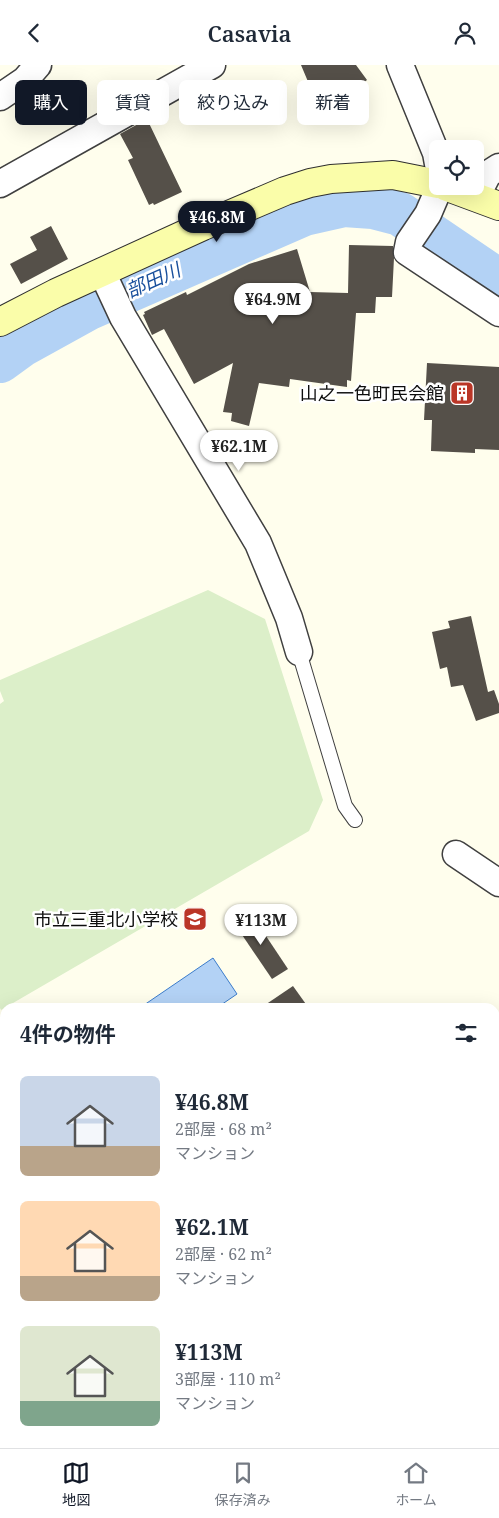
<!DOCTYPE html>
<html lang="ja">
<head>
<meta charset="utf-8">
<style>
  body { margin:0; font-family:"Noto Serif","Noto Sans JP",serif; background:#f2f2f3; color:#1f2937; height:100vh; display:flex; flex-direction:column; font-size:19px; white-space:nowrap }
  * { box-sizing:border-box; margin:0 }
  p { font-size:16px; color:#747a83 }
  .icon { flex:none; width:28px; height:28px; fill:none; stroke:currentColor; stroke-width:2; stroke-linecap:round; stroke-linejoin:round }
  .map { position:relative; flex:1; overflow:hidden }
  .sheet { position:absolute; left:0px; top:938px; width:500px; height:446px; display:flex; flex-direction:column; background:#fff; border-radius:15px 15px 0 0; box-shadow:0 5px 20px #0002 }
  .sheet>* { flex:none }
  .guide { position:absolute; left:15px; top:15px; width:470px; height:45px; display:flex; gap:10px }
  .fabs { position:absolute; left:429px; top:75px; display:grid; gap:10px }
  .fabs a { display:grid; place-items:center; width:55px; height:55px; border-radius:8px; background:#fff; box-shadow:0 5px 20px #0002; font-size:25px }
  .price { position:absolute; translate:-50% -42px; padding:0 11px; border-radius:18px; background:#fff; color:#222; font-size:16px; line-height:32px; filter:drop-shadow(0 1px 2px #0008) }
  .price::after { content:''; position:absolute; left:50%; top:30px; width:15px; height:11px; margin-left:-8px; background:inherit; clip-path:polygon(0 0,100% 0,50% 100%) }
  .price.active { background:#111827; color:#fff }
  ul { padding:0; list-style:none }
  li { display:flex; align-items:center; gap:15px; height:125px; padding:0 20px }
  li span { display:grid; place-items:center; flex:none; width:140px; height:100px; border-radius:8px; color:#555 }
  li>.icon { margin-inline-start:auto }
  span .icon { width:60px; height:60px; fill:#fffc; stroke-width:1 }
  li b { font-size:21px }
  h2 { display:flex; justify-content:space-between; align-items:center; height:60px; padding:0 20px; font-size:21px }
  .chip { padding:0 18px; border-radius:8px; background:#fff; box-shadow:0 5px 20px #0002; font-size:18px; line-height:45px }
  .chip.active { background:#111827; color:#fff }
  header { display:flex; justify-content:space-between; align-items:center; height:65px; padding:0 20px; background:#fff; font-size:22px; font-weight:600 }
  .menu { display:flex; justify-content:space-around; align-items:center; height:70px; border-top:1px solid #e0e1e3; background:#fff; font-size:14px; color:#747a83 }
  .menu a { display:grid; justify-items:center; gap:2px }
  .menu .active { color:#111827 }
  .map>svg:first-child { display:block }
  .pitch { fill:#dcefc9 }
  .water { fill:#b3d2f5; stroke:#3b7ccb }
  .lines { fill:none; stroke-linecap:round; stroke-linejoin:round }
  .river { stroke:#b3d2f5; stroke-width:44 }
  .building { fill:#555049 }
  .lane-casing { stroke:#404040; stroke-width:16 }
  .street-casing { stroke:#404040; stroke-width:29 }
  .secondary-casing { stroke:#2f2f2f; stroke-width:30 }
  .lane { stroke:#fff; stroke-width:14 }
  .street { stroke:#fff; stroke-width:26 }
  .secondary { stroke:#fafda9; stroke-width:28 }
  .labels { text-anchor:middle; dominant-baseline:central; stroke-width:5; stroke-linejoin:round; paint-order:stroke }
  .poi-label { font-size:18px; fill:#0d0d0d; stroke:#fff; text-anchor:end }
  .water-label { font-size:19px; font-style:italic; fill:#184f9c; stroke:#fff }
</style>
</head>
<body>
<header><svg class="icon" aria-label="back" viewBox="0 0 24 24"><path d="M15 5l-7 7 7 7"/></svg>Casavia<svg class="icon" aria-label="person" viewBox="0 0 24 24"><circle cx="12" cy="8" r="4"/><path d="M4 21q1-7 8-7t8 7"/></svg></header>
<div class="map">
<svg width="499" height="1383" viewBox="0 0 499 1383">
  <rect width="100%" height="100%" fill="#fffeed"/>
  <polygon class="pitch" points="208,525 265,554 323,735 309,766 1,945 0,943 0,639 4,636 0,626 0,615"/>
  <g class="water">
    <polygon points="213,893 237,929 218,942 145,942 144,940"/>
    <polygon points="0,1359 5,1363 5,1379 20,1379 22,1383 0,1383"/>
  </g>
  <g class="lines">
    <polyline class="river" points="0,296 22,280 89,243 304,149 344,140 373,142 400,149 499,216"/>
  </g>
  <g class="building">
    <polygon points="301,0 356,0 367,15 345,32 350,46 325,57"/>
    <polygon points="147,54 182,127 154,140 153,138 149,140 128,95 133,93 120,69"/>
    <polygon points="51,161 68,194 21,219 10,199 37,185 30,172"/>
    <polygon points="349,180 393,181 394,193 392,232 376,232 375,248 356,248 351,316 347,315 347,322 290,314 289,322 259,318 249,361 231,356 232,348 223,347 233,298 194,319 164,264 152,270 143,250 145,249 144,247 186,227 187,230 249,199 297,184 310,227 348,228"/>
    <polygon points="427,298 499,302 499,385 475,384 475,388 431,386 432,355 424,355"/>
    <polygon points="471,551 488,627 494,625 499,639 499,648 476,656 463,620 451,622 447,602 440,604 432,567 450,563 448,556"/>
    <polygon points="250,847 288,904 272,914 234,858"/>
    <polygon points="293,921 308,942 262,942"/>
  </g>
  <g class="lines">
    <g class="lane-casing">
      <polyline id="lane" points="299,587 345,741 355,755"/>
    </g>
    <g class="street-casing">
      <g id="street">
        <polyline points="400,0 436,88 438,99"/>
        <polyline points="0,32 25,15 38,0"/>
        <polyline points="0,119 212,0"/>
        <polyline points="440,121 428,149 409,177 407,187 499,248"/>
        <polyline points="476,132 488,109 499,102"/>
        <polyline points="102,207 123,252 258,478 289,553 299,587"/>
        <polyline points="456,789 499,818"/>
        <polyline points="495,1349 499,1347"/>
        <polyline points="197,1379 200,1383"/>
        <polyline points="403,1379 405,1383"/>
        <polyline points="430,1383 438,1379"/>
      </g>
    </g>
    <g class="secondary-casing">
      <g id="secondary">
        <polyline points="445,121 499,141"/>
        <polyline points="0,257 56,228 203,161 285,126 310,118 331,114 393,110 438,119"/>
      </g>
    </g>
    <use href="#lane" class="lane"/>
    <use href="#street" class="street"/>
    <use href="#secondary" class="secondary"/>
  </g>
  <defs>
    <g id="building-square" transform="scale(1.25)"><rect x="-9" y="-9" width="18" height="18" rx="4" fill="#ba3627" stroke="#fff"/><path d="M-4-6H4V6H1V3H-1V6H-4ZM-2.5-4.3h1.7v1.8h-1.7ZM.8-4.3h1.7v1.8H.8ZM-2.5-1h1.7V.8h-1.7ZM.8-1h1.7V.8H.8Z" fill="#fff"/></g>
    <g id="school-square" transform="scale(1.25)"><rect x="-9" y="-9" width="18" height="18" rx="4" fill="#ba3627" stroke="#fff"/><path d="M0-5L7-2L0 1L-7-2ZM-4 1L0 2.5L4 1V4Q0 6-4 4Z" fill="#fff"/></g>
  </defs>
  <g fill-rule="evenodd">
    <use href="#building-square" x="462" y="328"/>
    <use href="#school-square" x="195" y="854"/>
  </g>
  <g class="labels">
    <g class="poi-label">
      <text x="444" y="328">山之一色町民会館</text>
      <text x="178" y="854">市立三重北小学校</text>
    </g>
    <g class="water-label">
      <text transform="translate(153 215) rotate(-24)">部田川</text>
    </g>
  </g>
</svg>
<div class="fabs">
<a><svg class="icon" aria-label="locate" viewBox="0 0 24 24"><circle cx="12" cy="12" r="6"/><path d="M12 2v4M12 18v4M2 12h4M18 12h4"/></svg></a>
</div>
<b class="price active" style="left:217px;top:178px">¥46.8M</b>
<b class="price" style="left:273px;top:260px">¥64.9M</b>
<b class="price" style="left:239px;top:407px">¥62.1M</b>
<b class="price" style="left:261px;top:881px">¥113M</b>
<div class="guide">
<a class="chip active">購入</a>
<a class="chip">賃貸</a>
<a class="chip">絞り込み</a>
<a class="chip">新着</a>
</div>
<section class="sheet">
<h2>4件の物件<svg class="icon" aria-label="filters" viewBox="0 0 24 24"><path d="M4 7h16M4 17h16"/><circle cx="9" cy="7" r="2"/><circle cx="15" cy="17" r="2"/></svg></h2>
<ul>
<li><span style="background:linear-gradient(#c9d6e8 70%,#b9a48a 0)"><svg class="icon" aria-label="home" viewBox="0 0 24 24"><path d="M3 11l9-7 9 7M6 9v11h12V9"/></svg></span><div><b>¥46.8M</b><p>2部屋 · 68 m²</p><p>マンション</p></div></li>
<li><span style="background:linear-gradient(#ffd9b3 75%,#b9a48a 0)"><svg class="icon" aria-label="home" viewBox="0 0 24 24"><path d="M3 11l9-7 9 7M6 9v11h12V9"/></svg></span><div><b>¥62.1M</b><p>2部屋 · 62 m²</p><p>マンション</p></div></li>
<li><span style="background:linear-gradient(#dfe7d0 75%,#7fa58c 0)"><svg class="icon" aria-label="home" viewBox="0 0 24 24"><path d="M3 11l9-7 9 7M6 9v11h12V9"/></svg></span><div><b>¥113M</b><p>3部屋 · 110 m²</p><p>マンション</p></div></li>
</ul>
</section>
</div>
<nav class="menu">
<a class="active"><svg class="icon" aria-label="map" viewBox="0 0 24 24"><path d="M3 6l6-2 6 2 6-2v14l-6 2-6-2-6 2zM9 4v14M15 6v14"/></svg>地図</a>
<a><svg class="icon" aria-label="saved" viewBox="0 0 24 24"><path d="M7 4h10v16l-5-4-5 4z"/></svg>保存済み</a>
<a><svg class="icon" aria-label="home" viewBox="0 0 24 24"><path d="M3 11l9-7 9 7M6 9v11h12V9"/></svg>ホーム</a>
</nav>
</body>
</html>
